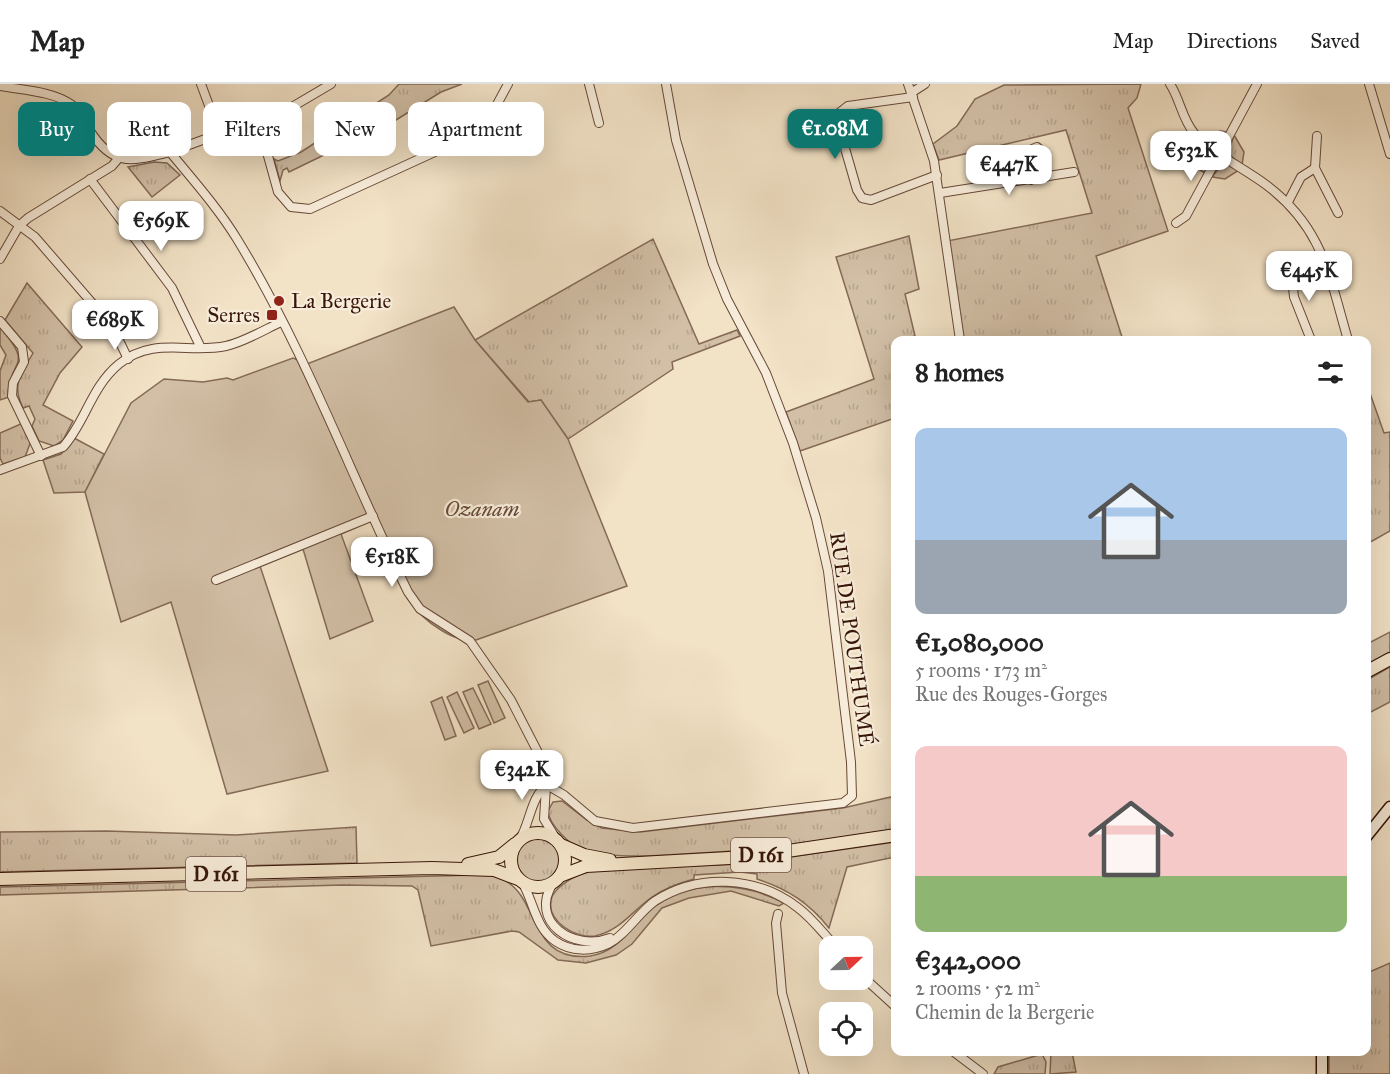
<!DOCTYPE html>
<html lang="en">
<head>
<meta charset="utf-8">
<style>
  body { margin:0; font-family:"IM FELL Great Primer",serif; background:#f6f6f6; color:#222; height:100vh; display:flex; flex-direction:column; font-size:22px; white-space:nowrap }
  * { box-sizing:border-box; margin:0 }
  p { font-size:20px; color:#767676 }
  .icon { flex:none; width:33px; height:33px; fill:none; stroke:currentColor; stroke-width:2; stroke-linecap:round; stroke-linejoin:round }
  .map { position:relative; flex:1; overflow:hidden }
  .sheet { position:absolute; left:891px; top:252px; width:480px; height:720px; display:flex; flex-direction:column; background:#fff; border-radius:12px; box-shadow:0 6px 24px #0002 }
  .sheet>* { flex:none }
  .guide { position:absolute; left:18px; top:18px; width:570px; height:54px; display:flex; gap:12px }
  .needle { width:39px; rotate:68deg }
  .buttons { position:absolute; left:819px; top:852px; display:grid; gap:12px }
  .buttons a { display:grid; place-items:center; width:54px; height:54px; border-radius:12px; background:#fff; box-shadow:0 6px 24px #0002; font-size:30px }
  .price { position:absolute; translate:-50% -51px; padding:0 14px; border-radius:12px; background:#fff; color:#222; font-size:20px; line-height:39px; filter:drop-shadow(0 2px 3px #0008) }
  .price::after { content:''; position:absolute; left:50%; top:36px; width:18px; height:14px; margin-left:-9px; background:inherit; clip-path:polygon(0 0,100% 0,50% 100%) }
  .price.active { background:#0f766e; color:#fff }
  ul { padding:0; list-style:none }
  li { display:grid; align-content:center; gap:12px; height:318px; padding:0 24px }
  li span { display:grid; place-items:center; height:186px; border-radius:12px; color:#555 }
  li>.icon { margin-inline-start:auto }
  span .icon { width:108px; height:108px; fill:#fffc; stroke-width:1 }
  li b { font-size:26px }
  h2 { display:flex; justify-content:space-between; align-items:center; height:72px; padding:0 24px; font-size:26px }
  .pill { padding:0 21px; border-radius:12px; background:#fff; box-shadow:0 6px 24px #0002; font-size:21px; line-height:54px }
  .pill.active { background:#0f766e; color:#fff }
  header { display:flex; align-items:center; gap:36px; box-sizing:border-box; height:84px; padding:0 30px; background:#fff; border-bottom:2px solid #e0e0e0 }
  header strong { font-size:28px }
  nav { display:flex; gap:33px; margin-inline-start:auto; font-size:21px }
  .map>svg:first-child { display:block }
  .grass { fill:url(#grass-tufts); stroke:#846a56; stroke-width:1.5 }
  .garden { fill:#d2bfa6; stroke:#846a56; stroke-width:1.5 }
  .lines { fill:none; stroke-linecap:round; stroke-linejoin:round }
  .street-casing { stroke:#664837; stroke-width:10 }
  .secondary-casing { stroke:#371507; stroke-width:13 }
  .primary-casing { stroke:#371507; stroke-width:14 }
  .street { stroke:#f7ecda; stroke-width:8 }
  .secondary { stroke:#f7ecda; stroke-width:10 }
  .primary { stroke:#f2e2c6; stroke-width:12 }
  .poi-dot { fill:#8f2418; stroke:#f7ecda; stroke-width:2 }
  .labels { text-anchor:middle; dominant-baseline:central; stroke-width:4.5; stroke-linejoin:round; paint-order:stroke }
  .shield { fill:#f7ecda; stroke:#715646; stroke-width:1.5 }
  .shield-label { font-size:20px; font-weight:bold; fill:#371507 }
  .poi-label { font-size:21px; fill:#371507; stroke:#f7ecda; text-anchor:start }
  .park-label { font-size:21px; font-style:italic; fill:#664837; stroke:#f7ecda }
  .street-label { font-size:21px; fill:#371507; stroke:#f7ecda }
</style>
</head>
<body>
<header>
<strong>Map</strong>
<nav><a>Map</a><a>Directions</a><a>Saved</a></nav>
</header>
<div class="map">
<svg width="1390" height="990" viewBox="0 0 1390 990">
  <defs>
    <pattern id="grass-tufts" width="24" height="20" patternUnits="userSpaceOnUse" patternTransform="scale(1.5)"><rect width="24" height="20" fill="#d2bfa6"/><path d="M3 7l-1-3M5 7V3M7 7l1-3M15 17l-1-3M17 17v-4M19 17l1-3" fill="none" stroke="#b5a38d"/></pattern>
  </defs>
  <rect width="100%" height="100%" fill="#f2e2c6"/>
  <filter id="stains"><feTurbulence type="fractalNoise" baseFrequency=".00333" numOctaves="4"/><feColorMatrix values="0 0 0 0 .2 0 0 0 0 .09 0 0 0 0 .02 0 0 0 .5 -.17"/></filter>
  <radialGradient id="worn" r=".72"><stop offset=".6" stop-color="#630" stop-opacity="0"/><stop offset="1" stop-color="#630" stop-opacity=".3"/></radialGradient>
  <g class="grass">
    <polygon points="399,0 462,0 441,8 396,36 289,88 287,84 283,86 280,97 274,75 278,77 301,68 389,11"/>
    <polygon points="1141,0 1137,14 1128,24 1168,147 1096,172 1123,256 960,256 947,157 1092,129 1066,46 939,76 933,60 957,42 975,15 1004,1"/>
    <polygon points="1220,47 1227,48 1220,56 1209,57 1204,54"/>
    <polygon points="1234,51 1244,68 1242,81 1232,73 1229,66"/>
    <polygon points="1200,60 1211,72 1205,89 1200,86 1195,67"/>
    <polygon points="154,78 167,79 180,91 152,113 128,83"/>
    <polygon points="1222,80 1229,80 1239,86 1225,95 1212,93"/>
    <polygon points="909,152 919,205 905,210 915,252 911,253 912,256 896,256 895,334 800,367 786,328 874,295 836,173"/>
    <polygon points="653,155 699,260 737,246 740,252 672,278 673,285 568,355 541,316 529,318 475,256"/>
    <path d="M27,199L82,263L60,289L43,321L73,337L63,356L54,362L39,357L32,342L35,335L29,322L23,324C11,300 21,291 33,269L5,236Z"/>
    <path d="M0,243C36,286 8,272 9,313L0,316V287L6,271L0,261Z"/>
    <polygon points="1366,298 1384,349 1390,348 1390,447 1367,460"/>
    <polygon points="23,339 31,357 25,373 3,380 0,374 0,349"/>
    <polygon points="74,354 104,370 85,408 54,409 43,376 61,370"/>
    <polygon points="1390,548 1390,568 1367,581 1367,560"/>
    <polygon points="1390,583 1390,618 1367,630 1367,596"/>
    <path d="M895,712V745C825,759 754,767 683,770C650,772 616,775 583,766C571,762 549,741 548,727L553,718L562,717L587,736L602,744L640,748L843,724Z"/>
    <polygon points="356,743 357,779 0,788 0,748 106,747 236,751"/>
    <circle cx="538" cy="776" r="22"/>
    <path d="M895,758V773L847,783L829,844C809,819 788,805 757,795V790L740,788L694,791V795C679,799 665,804 652,813C632,827 620,847 595,852C576,855 547,838 551,816C553,803 578,790 590,786L741,780Z"/>
    <path d="M478,791C487,791 496,791 504,796C540,814 529,879 590,872C619,868 630,843 650,826C688,795 742,797 784,819L779,822L731,807L689,814L662,824L632,860L616,871L586,879L558,876L519,848L512,847L431,862L418,806L412,802L342,801L0,811V803Z"/>
    <polygon points="1390,879 1390,990 1329,990 1329,968 1366,968 1367,889"/>
    <polygon points="1051,968 1072,968 1076,988 1050,990"/>
    <polygon points="1042,970 1046,978 1045,990 994,990 998,983"/>
  </g>
  <g class="garden">
    <path d="M454,223L475,256L528,318L541,316L568,355L627,502L476,556C461,556 454,554 441,546C398,521 393,478 371,437L341,450L373,537L330,555L303,465L260,482L328,687L227,710L171,518L121,538L85,408L131,319L164,295L203,298L227,294L233,296L293,274L307,280Z"/>
    <polygon points="488,597 505,634 494,639 478,601"/>
    <polygon points="473,604 491,640 479,645 463,608"/>
    <polygon points="457,608 474,644 464,649 447,613"/>
    <polygon points="442,613 456,652 445,656 431,618"/>
  </g>
  <g class="lines">
    <g class="street-casing">
      <g id="street">
        <polyline points="201,0 220,51"/>
        <polyline points="589,0 599,39"/>
        <polyline points="908,0 934,77 960,256"/>
        <path d="M1170,0C1180,15 1182,35 1194,49C1213,70 1242,83 1265,100C1323,143 1329,191 1348,256"/>
        <polyline points="1369,0 1390,70"/>
        <path d="M0,2C21,6 54,7 72,21C80,27 85,39 90,47C114,84 132,77 170,68C193,96 218,124 237,155C305,266 351,392 408,508L420,525L470,557L511,616L547,686L544,735L556,755"/>
        <polyline points="911,9 925,0"/>
        <polyline points="913,13 848,22 839,29 838,40 857,106 862,114 871,116 937,91"/>
        <polyline points="258,36 278,108 291,123 310,125 461,56 494,26 508,0"/>
        <polyline points="1317,52 1315,84 1338,129"/>
        <polyline points="170,68 292,23 331,0"/>
        <polyline points="90,95 172,204 200,262"/>
        <polyline points="1031,96 1026,68 1037,63 1042,67 1046,93"/>
        <polyline points="940,109 1074,88"/>
        <polyline points="1288,118 1301,93 1315,84"/>
        <polyline points="0,127 35,153 112,242 128,275"/>
        <polyline points="1176,139 1186,132 1257,0"/>
        <polyline points="0,175 19,142 28,134 112,82 118,75"/>
        <polyline points="0,237 22,263 24,278 13,299 12,312 41,372"/>
        <polyline points="1311,256 1294,213 1293,204 1299,198 1328,188"/>
        <path d="M0,386L63,363C85,339 91,303 119,280C154,252 188,270 226,262C244,258 264,246 281,238"/>
        <polyline points="216,496 373,432"/>
        <polyline points="547,701 564,711 595,737 633,744 843,719 852,712 851,678 828,487 816,434 793,359 766,289 727,215 713,180 676,56 666,0"/>
        <path d="M520,755C530,739 531,712 547,701"/>
        <path d="M522,798C534,818 535,843 555,857C571,868 591,868 608,860C626,851 638,829 655,817C699,789 756,792 797,823C812,834 823,849 835,862"/>
        <path d="M553,799C528,838 574,868 610,854"/>
        <polyline points="778,830 776,839 782,909 804,990"/>
        <polyline points="862,892 896,923"/>
        <polyline points="954,968 983,990"/>
      </g>
    </g>
    <g class="secondary-casing">
      <g id="secondary">
        <polyline points="1366,753 1390,723"/>
        <polyline points="1322,990 1322,968"/>
      </g>
    </g>
    <g class="primary-casing">
      <g id="primary">
        <polyline points="1366,588 1390,575"/>
        <circle cx="538" cy="776" r="27"/>
        <polyline points="561,761 584,771 610,776"/>
        <polyline points="468,780 499,773 515,760"/>
        <polyline points="560,792 586,782 747,773 896,751"/>
        <polyline points="0,795 432,784 494,786 518,795"/>
      </g>
    </g>
    <use href="#street" class="street"/>
    <use href="#secondary" class="secondary"/>
    <use href="#primary" class="primary"/>
  </g>
  <g class="poi-dot">
    <circle cx="279" cy="217" r="6"/>
    <rect x="266" y="225" width="12" height="12" rx="3"/>
  </g>
  <g class="labels">
    <g class="shield">
      <rect x="731" y="754" width="60" height="34" rx="4.5"/>
      <rect x="186" y="773" width="60" height="34" rx="4.5"/>
    </g>
    <g class="shield-label">
      <text x="761" y="771">D 161</text>
      <text x="216" y="790">D 161</text>
    </g>
    <g class="poi-label">
      <text x="291" y="217">La Bergerie</text>
      <text x="260" y="231" text-anchor="end">Serres</text>
    </g>
    <g class="park-label">
      <text x="482" y="425">Ozanam</text>
    </g>
    <g class="street-label">
      <text transform="translate(852 555) rotate(82)">RUE DE POUTHUMÉ</text>
    </g>
  </g>
  <rect width="100%" height="100%" filter="url(#stains)"/>
  <rect width="100%" height="100%" fill="url(#worn)"/>
</svg>
<div class="buttons">
<a><svg class="needle" viewBox="-14 -14 28 28"><path d="M0-13l5 13h-10z" fill="#e53935"/><path d="M0 13l5-13h-10z" fill="#767676"/></svg></a>
<a><svg class="icon" aria-label="locate" viewBox="0 0 24 24"><circle cx="12" cy="12" r="6"/><path d="M12 2v4M12 18v4M2 12h4M18 12h4"/></svg></a>
</div>
<b class="price active" style="left:835px;top:76px">€1.08M</b>
<b class="price" style="left:1191px;top:98px">€532K</b>
<b class="price" style="left:1009px;top:112px">€447K</b>
<b class="price" style="left:161px;top:168px">€569K</b>
<b class="price" style="left:1309px;top:218px">€445K</b>
<b class="price" style="left:115px;top:267px">€689K</b>
<b class="price" style="left:392px;top:504px">€518K</b>
<b class="price" style="left:522px;top:717px">€342K</b>
<div class="guide">
<a class="pill active">Buy</a>
<a class="pill">Rent</a>
<a class="pill">Filters</a>
<a class="pill">New</a>
<a class="pill">Apartment</a>
</div>
<section class="sheet">
<h2>8 homes<svg class="icon" aria-label="filters" viewBox="0 0 24 24"><path d="M4 7h16M4 17h16"/><circle cx="9" cy="7" r="2"/><circle cx="15" cy="17" r="2"/></svg></h2>
<ul>
<li><span style="background:linear-gradient(#a9c7e8 60%,#9aa5b1 0)"><svg class="icon" aria-label="home" viewBox="0 0 24 24"><path d="M3 11l9-7 9 7M6 9v11h12V9"/></svg></span><div><b>€1,080,000</b><p>5 rooms · 173 m²</p><p>Rue des Rouges-Gorges</p></div></li>
<li><span style="background:linear-gradient(#f6c9c9 70%,#8fb573 0)"><svg class="icon" aria-label="home" viewBox="0 0 24 24"><path d="M3 11l9-7 9 7M6 9v11h12V9"/></svg></span><div><b>€342,000</b><p>2 rooms · 52 m²</p><p>Chemin de la Bergerie</p></div></li>
</ul>
</section>
</div>
</body>
</html>
